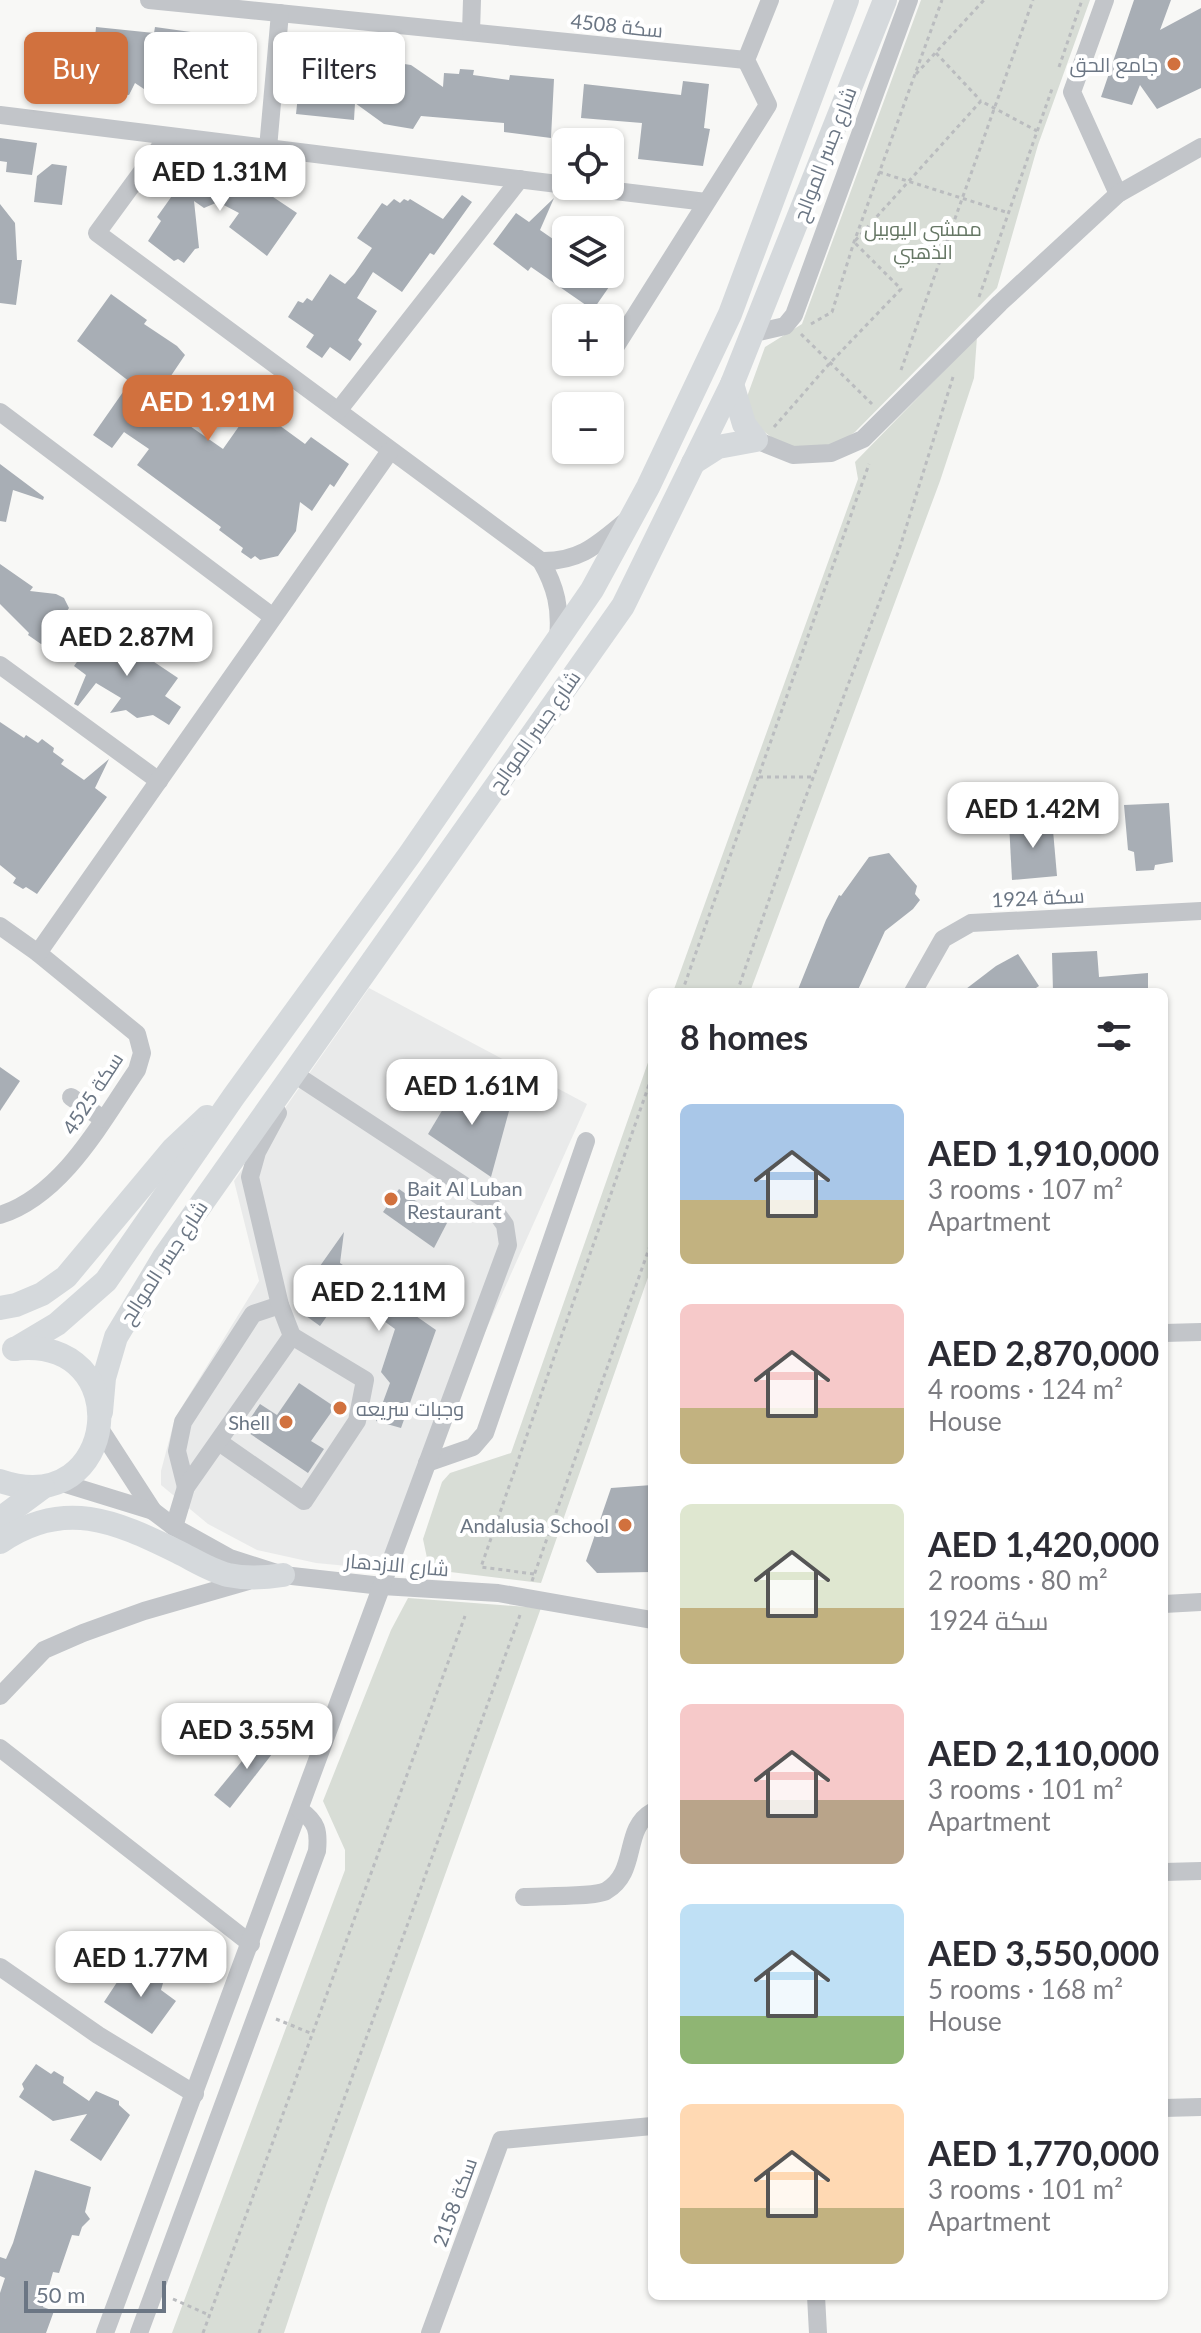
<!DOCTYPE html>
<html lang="en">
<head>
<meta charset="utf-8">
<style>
  body { margin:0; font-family:Lato,Cairo,sans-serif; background:#f7f7f7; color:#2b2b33; height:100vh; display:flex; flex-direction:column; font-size:30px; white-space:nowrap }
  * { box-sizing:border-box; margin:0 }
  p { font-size:26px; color:#7c7c81 }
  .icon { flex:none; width:44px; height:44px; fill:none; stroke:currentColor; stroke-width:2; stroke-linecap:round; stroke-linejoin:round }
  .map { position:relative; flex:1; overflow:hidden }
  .sheet { position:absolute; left:648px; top:988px; width:520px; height:1312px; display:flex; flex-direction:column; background:#fff; border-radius:12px; box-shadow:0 2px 6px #0004 }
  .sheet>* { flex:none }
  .hud { position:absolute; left:24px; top:32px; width:504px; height:72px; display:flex; gap:16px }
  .tools { position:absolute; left:552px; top:128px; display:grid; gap:16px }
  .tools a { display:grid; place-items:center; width:72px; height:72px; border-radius:12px; background:#fff; box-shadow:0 2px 6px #0004; font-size:40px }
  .scale { position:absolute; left:24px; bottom:20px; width:142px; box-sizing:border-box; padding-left:8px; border:4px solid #6b7684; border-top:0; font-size:22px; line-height:28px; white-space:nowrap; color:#6b7684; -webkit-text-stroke:6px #fff; paint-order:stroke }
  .price { position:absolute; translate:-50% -68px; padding:0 18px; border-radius:16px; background:#fff; color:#222; font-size:26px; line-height:52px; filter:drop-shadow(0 2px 4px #0008) }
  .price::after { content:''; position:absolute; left:50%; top:48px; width:24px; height:18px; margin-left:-12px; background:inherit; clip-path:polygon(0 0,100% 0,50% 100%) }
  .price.active { background:#d1713e; color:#fff }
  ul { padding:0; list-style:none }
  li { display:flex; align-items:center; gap:24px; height:200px; padding:0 32px }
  li span { display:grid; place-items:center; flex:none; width:224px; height:160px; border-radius:12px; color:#555 }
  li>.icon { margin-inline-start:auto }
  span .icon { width:96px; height:96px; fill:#fffc; stroke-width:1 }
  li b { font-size:34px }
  h2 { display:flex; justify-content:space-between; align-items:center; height:96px; padding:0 32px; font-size:34px }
  .chip { padding:0 28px; border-radius:12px; background:#fff; box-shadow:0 2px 6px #0004; font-size:28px; line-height:72px }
  .chip.active { background:#d1713e; color:#fff }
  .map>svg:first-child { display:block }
  .built { fill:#e9eaea }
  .green { fill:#d8ddd6 }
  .building { fill:#a8aeb5 }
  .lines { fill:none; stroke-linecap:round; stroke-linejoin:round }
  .path { stroke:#babcbf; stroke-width:3; stroke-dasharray:4 4; stroke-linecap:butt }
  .minor { stroke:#c2c5c9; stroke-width:18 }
  .major { stroke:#d5d9dc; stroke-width:24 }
  .poi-dot { fill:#d1713e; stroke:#fff; stroke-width:3 }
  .labels { text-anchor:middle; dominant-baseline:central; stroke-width:8; stroke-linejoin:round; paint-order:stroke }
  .street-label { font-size:20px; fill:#6b7684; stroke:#fff }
  .poi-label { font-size:20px; fill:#6b7684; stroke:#fff; text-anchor:end }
  .park-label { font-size:20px; fill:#667765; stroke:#fff }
</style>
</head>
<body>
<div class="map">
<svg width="1201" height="2333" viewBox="0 0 1201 2333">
  <rect width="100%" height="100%" fill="#f8f8f6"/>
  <polygon class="built" points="369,988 587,1104 379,1569 316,1563 257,1550 208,1524 161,1485 161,1471 175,1418 259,1281 234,1181"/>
  <g class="green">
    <polygon points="921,0 1090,0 1038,145 997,288 855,432 834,446 822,449 783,446 758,427 744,405 765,347 802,324"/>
    <polygon points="977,337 974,378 940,481 750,992 673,992 858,479 855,462"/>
    <polygon points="652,1051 652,1266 541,1583 442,1571 427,1558 423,1539 442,1482 450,1473 511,1453"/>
    <polygon points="408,1598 541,1608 327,2203 284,2333 172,2333 345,1870 345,1850 323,1801 391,1630"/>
  </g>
  <g class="building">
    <polygon points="1134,0 1171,0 1160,30 1201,8 1201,88 1157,109 1140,85 1132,105 1101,97"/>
    <polygon points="96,27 154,33 155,27 198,33 197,50 246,55 248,67 243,96 193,90 192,97 150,93 135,83 129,95 45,86 49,43 59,44 62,40 94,49"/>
    <polygon points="303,49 360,55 359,67 387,68 391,62 411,65 443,87 444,73 459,74 460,69 474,70 473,75 509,80 510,75 554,79 551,138 504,132 504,123 421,116 413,129 395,126 384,124 355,103 354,120 296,114"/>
    <polygon points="683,81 709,84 704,128 710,129 703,166 638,159 642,123 581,118 584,84 681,95"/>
    <polygon points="0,138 37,143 32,175 6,172 7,162 0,161"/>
    <polygon points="52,164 67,166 62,205 34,202 37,176"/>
    <polygon points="191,169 192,173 197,173 197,169 210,169 240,175 297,213 267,256 229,227 239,213 218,202 204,208 194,201 199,248 195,249 184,263 178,259 174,261 148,241 161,221 157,217"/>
    <polygon points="462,195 472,202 434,255 430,253 402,292 373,272 357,298 377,311 358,340 362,344 350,361 330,347 322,358 306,347 314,335 288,317 298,301 303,303 307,298 312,301 330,274 345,284 354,274 372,248 357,238 382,203 387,206 394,199 400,203 404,199 408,201 410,199 443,219"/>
    <polygon points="554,198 540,230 566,248 566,274 618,274 593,310 531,267 528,271 493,244 516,213 529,222"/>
    <polygon points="0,204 15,223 17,260 22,260 16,305 0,303"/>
    <polygon points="111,294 147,320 144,324 177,346 185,355 154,401 223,449 249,412 254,414 257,409 305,444 311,437 349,464 334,487 330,484 312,511 300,502 296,531 278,556 260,560 255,556 251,559 241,552 243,548 219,530 221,527 137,465 149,449 124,432 112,448 93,435 130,382 77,341"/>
    <polygon points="0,464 44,497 43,500 13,490 6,522 0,521"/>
    <polygon points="0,564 33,587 30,591 56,594 64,598 69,608 45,643 41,644 28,635 29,633 0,604"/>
    <polygon points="102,627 178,678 165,696 181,707 169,725 153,715 137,718 126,710 110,713 121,698 96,683 78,706 74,704 86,675 74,666"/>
    <polygon points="0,722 24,738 26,735 38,743 42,739 54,748 53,752 64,760 61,764 84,780 109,759 95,788 107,797 37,894 26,887 23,889 13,883 16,878 0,865"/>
    <polygon points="1169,803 1173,862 1155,865 1154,870 1136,871 1134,852 1128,850 1124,805"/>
    <polygon points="1052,819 1057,876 1012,880 1009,823"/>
    <polygon points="889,853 917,886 915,894 920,900 913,909 885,931 857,992 797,992 826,920 839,895 841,896 869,857"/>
    <polygon points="1097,951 1099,977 1148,973 1148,992 1053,992 1052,953"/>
    <polygon points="1018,954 1039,986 1030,992 962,992 996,966"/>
    <polygon points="0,1067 20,1081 0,1111"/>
    <polygon points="461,1079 509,1111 491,1177 428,1134"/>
    <polygon points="399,1189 447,1223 434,1248 383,1212"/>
    <polygon points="344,1232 340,1263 436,1330 401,1428 376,1421 390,1383 381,1372 395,1329 344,1292 320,1326 302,1313 331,1273 320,1266"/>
    <polygon points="299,1383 335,1407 311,1441 324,1449 308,1473 243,1429 260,1404 277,1415"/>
    <polygon points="652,1485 652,1572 597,1573 586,1561 611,1488"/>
    <polygon points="265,1733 279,1745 230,1808 214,1795"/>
    <polygon points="127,1967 143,1976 149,1972 163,1983 161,1990 176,2001 152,2034 104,2002"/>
    <polygon points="36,2064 51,2074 54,2071 64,2077 63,2083 89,2101 96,2091 119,2101 119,2105 130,2115 101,2161 70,2140 87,2114 53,2121 19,2097 24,2089 22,2084"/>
    <polygon points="35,2170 91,2187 85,2212 90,2219 82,2227 79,2236 72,2235 59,2273 53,2272 43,2307 54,2311 46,2333 0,2333 0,2293 5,2278 0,2276 0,2257 6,2259 13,2243"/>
  </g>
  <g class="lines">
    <g class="path">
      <polyline points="936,53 980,100"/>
      <polyline points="1059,67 1082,0"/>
      <polyline points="916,74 984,0"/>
      <polyline points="879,172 1009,213"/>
      <polyline points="979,297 1053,86"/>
      <polyline points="811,324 832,312 854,242 942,0"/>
      <polyline points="801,334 872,404"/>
      <polyline points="901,370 1033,0"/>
      <polyline points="774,427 830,363 901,289 854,242 981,101 1037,131"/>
      <polyline points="759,777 814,777"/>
      <polyline points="682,992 869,464"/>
      <polyline points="737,992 794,828 899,550 953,377"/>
      <polyline points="534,1574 481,1567 652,1076"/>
      <polyline points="532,1581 652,1240"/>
      <polyline points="276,2019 313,2034"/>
      <polyline points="173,2299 209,2315"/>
      <polyline points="203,2333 465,1616"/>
      <polyline points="259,2333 520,1615"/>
    </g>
    <g class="minor">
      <polyline points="149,0 746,60"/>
      <polyline points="1105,0 1072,92 1118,194"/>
      <polyline points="471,32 472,0"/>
      <polyline points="0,115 566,185"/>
      <path d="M168,136L97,233L541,561C556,587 561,609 558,638"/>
      <polyline points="268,148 280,13"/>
      <polyline points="574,186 706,202"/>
      <polyline points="754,333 785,326 794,315 909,0"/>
      <polyline points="616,346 768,105 746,60 770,0"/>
      <polyline points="338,411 520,179"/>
      <polyline points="0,412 273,617"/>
      <polyline points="756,440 793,455 831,453 863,439 1000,303 1118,194 1201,147"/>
      <path d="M541,561C580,562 598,544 626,521"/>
      <polyline points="0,665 159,781"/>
      <path d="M0,926L38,953L137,1034L142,1053L137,1070C102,1121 63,1195 0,1215"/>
      <polyline points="38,953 390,451"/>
      <polyline points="913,992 943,939 971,923 1201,911"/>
      <polyline points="71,1097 103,1119"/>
      <polyline points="1164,1333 1201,1332"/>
      <polyline points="100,1429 153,1511"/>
      <polyline points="219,1442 304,1501 357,1421 365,1380 292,1336"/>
      <polyline points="427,1463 473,1447 485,1433 586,1141"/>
      <polyline points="59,1482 153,1511 174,1527 230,1558 283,1575 382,1586 498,1593 652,1620"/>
      <polyline points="186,1487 177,1451 183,1422 253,1314 280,1305"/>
      <polyline points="174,1527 186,1487 292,1336 280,1305 250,1177 257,1152 278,1113"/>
      <polyline points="1164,1604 1201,1602"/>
      <polyline points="0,1696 44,1650 83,1633 144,1611 248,1581"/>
      <polyline points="0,1748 251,1944"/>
      <polyline points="1164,1872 1201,1871"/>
      <path d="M524,1897C540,1896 595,1897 606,1891C639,1872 622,1829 652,1812"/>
      <polyline points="0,1967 98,2035 195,2094"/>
      <polyline points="1164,2108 1201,2107"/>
      <polyline points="816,2296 818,2333"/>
      <polyline points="105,2333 508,1245 505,1225 489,1202 302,1079"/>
      <path d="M139,2333L317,1851C319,1831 317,1822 300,1810"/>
      <polyline points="430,2333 501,2140 652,2126"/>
    </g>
    <g class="major">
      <polyline points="693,463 718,447 756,440 744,424 732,384"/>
      <polyline points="0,1308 16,1305 42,1294 66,1277 173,1149 207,1117"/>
      <polyline points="15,1349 57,1324 106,1281 234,1096 410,854 592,590 648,487 730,314 847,0"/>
      <polyline points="101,1412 104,1378 116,1337 164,1257 623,606 732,384 885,0"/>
      <path d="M0,1481C120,1522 139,1334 14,1349"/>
      <polyline points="0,1519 43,1487"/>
      <path d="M0,1542C64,1498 115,1521 178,1552C194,1560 211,1571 228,1575C247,1579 264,1578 283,1575"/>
    </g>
  </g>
  <g class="poi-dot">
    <circle cx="1174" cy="64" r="8"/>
    <circle cx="391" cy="1199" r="8"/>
    <circle cx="340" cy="1408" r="8"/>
    <circle cx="286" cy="1422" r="8"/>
    <circle cx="625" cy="1525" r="8"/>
  </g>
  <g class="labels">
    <g class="street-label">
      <text transform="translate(617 25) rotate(6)">سكة 4508</text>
      <text transform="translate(824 154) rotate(-69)">شارع جسر الموالح</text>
      <text transform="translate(534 731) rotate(-55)">شارع جسر الموالح</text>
      <text transform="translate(1038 897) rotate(-3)">سكة 1924</text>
      <text transform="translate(92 1093) rotate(-57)">سكة 4525</text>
      <text transform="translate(163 1262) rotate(-57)">شارع جسر الموالح</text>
      <text transform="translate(397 1564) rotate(5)">شارع الازدهار</text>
      <text transform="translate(454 2202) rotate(-70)">سكة 2158</text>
    </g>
    <g class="poi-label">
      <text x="1158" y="64">جامع الحق</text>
      <text x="407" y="1188" text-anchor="start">Bait Al Luban<tspan x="407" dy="23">Restaurant</tspan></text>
      <text x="356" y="1408" text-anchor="start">وجبات سريعه</text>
      <text x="270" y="1422">Shell</text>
      <text x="609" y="1525">Andalusia School</text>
    </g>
    <g class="park-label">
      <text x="923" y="228">ممشى اليوبيل<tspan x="923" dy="23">الذهبي</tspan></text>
    </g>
  </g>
</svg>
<div class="tools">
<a><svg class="icon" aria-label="locate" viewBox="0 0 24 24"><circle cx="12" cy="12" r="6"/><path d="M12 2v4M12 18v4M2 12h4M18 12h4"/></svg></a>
<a><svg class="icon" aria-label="layers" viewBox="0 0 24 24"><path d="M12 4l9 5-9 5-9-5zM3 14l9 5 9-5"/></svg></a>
<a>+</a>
<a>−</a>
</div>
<div class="scale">50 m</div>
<b class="price" style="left:220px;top:213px">AED 1.31M</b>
<b class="price active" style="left:208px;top:443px">AED 1.91M</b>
<b class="price" style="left:127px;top:678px">AED 2.87M</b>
<b class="price" style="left:1033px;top:850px">AED 1.42M</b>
<b class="price" style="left:472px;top:1127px">AED 1.61M</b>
<b class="price" style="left:379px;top:1333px">AED 2.11M</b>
<b class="price" style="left:247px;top:1771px">AED 3.55M</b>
<b class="price" style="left:141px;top:1999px">AED 1.77M</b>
<div class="hud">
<a class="chip active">Buy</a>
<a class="chip">Rent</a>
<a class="chip">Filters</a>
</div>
<section class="sheet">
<h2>8 homes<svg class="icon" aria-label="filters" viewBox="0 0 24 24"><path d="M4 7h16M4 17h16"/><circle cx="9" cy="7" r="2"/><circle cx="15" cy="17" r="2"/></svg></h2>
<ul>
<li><span style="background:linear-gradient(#a9c7e8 60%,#c2b280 0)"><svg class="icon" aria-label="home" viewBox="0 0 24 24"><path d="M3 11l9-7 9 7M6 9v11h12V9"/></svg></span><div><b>AED 1,910,000</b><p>3 rooms · 107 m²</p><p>Apartment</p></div></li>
<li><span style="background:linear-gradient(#f6c9c9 65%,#c2b280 0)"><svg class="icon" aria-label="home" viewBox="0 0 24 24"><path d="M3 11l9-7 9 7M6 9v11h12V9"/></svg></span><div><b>AED 2,870,000</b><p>4 rooms · 124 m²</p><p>House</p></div></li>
<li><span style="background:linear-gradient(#dfe7d0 65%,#c2b280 0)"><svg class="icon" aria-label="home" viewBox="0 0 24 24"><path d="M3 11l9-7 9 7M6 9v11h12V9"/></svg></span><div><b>AED 1,420,000</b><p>2 rooms · 80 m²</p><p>سكة 1924</p></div></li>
<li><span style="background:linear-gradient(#f6c9c9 60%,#b9a48a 0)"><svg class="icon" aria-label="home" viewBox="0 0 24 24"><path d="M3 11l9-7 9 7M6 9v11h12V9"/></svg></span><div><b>AED 2,110,000</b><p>3 rooms · 101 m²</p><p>Apartment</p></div></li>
<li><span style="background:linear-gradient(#bfe0f5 70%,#8fb573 0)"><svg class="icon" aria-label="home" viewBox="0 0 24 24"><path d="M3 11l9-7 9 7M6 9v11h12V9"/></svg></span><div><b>AED 3,550,000</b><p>5 rooms · 168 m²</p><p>House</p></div></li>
<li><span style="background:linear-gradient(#ffd9b3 65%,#c2b280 0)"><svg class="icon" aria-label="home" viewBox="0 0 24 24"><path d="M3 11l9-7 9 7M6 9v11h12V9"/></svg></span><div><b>AED 1,770,000</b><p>3 rooms · 101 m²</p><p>Apartment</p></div></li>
</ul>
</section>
</div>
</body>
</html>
